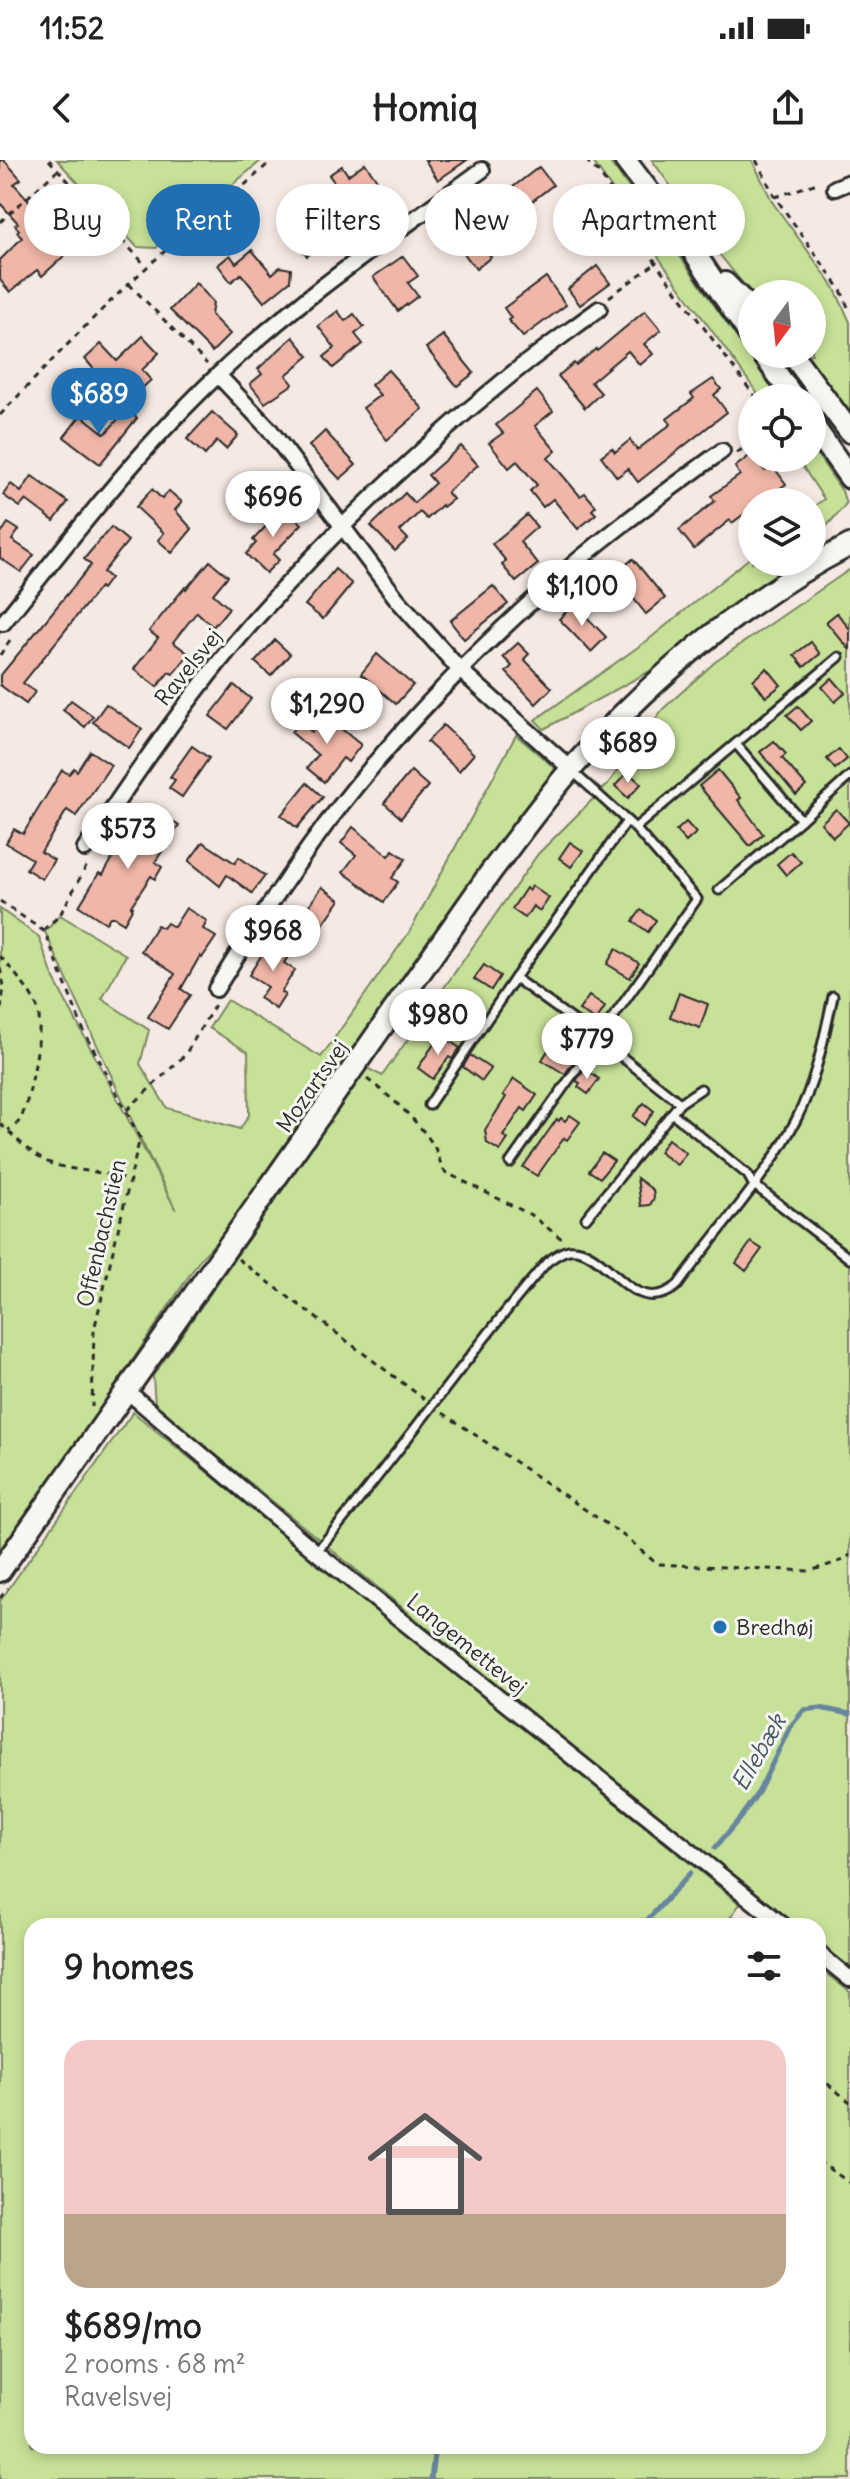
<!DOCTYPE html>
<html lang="en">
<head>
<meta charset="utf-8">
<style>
  body { margin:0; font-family:Delius,sans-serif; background:#f2f2f2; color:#222; height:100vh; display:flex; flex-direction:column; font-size:30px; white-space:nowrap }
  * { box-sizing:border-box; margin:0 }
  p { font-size:26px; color:#767676 }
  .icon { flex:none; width:44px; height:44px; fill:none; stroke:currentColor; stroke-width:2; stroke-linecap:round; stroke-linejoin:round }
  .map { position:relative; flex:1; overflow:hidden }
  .drawer { position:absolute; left:24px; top:1758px; width:802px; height:536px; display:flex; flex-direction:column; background:#fff; border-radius:24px; box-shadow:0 4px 12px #0003 }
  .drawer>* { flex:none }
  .hud { position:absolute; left:24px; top:24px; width:802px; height:72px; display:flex; gap:16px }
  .needle { width:52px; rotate:195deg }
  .fabs { position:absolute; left:738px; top:120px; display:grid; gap:16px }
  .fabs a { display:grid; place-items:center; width:88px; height:88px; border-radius:50%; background:#fff; box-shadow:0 4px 12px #0003; font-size:40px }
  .price { position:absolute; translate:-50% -68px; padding:0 18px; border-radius:28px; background:#fff; color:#222; font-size:26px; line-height:52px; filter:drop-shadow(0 2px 4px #0008) }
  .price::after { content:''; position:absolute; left:50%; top:48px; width:24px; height:18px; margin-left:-12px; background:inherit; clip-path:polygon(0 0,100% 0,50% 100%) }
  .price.on { background:#1f6fb2; color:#fff }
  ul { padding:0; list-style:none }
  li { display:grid; align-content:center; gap:16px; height:424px; padding:0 40px }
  li span { display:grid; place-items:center; height:248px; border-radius:24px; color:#555 }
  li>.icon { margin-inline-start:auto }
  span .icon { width:144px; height:144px; fill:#fffc; stroke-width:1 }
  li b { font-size:34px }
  h2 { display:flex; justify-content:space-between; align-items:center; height:96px; padding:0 40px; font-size:34px }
  .pill { padding:0 28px; border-radius:36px; background:#fff; box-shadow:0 4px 12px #0003; font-size:28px; line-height:72px }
  .pill.on { background:#1f6fb2; color:#fff }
  .status { display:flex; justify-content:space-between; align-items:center; height:56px; padding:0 40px; background:#fff; direction:ltr }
  .status svg { height:22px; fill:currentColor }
  header { display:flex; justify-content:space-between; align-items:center; height:104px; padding:0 40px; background:#fff; font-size:36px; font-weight:700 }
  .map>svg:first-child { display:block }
  .green { fill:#c7e198; stroke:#798662; stroke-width:2 }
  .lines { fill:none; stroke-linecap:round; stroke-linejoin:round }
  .stream { stroke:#66859e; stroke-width:5 }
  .building { fill:#f0b7a8; stroke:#2b2b2b; stroke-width:2 }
  .lane-casing { stroke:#2b2b2b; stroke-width:13 }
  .street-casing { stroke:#2b2b2b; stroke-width:20 }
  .secondary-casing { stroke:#2b2b2b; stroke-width:26 }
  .path { stroke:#2b2b2b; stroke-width:3; stroke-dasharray:6 6; stroke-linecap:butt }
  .lane { stroke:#f6f6f2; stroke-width:7 }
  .street { stroke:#f6f6f2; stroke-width:14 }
  .secondary { stroke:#f6f6f2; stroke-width:20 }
  .poi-dot { fill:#1f6fb2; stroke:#f6f6f2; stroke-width:3 }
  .labels { text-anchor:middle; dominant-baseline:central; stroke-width:6; stroke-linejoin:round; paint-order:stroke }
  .street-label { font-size:22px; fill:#2b2b2b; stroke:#f6f6f2 }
  .poi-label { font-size:22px; fill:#2b2b2b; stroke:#f6f6f2; text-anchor:start }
  .water-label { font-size:24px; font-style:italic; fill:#495865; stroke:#f6f6f2 }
</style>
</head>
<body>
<div class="status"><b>11:52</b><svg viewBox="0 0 49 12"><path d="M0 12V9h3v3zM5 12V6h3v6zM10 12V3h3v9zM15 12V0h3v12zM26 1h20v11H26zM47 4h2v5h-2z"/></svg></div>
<header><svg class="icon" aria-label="back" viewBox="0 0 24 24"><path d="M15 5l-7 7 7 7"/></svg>Homiq<svg class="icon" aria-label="share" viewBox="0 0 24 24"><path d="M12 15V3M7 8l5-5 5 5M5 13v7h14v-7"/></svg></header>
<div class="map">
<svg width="850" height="2319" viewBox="0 0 850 2319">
  <rect width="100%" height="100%" fill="#f5e9e3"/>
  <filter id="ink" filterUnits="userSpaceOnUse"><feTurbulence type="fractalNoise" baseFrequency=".0125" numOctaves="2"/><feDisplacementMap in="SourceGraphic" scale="16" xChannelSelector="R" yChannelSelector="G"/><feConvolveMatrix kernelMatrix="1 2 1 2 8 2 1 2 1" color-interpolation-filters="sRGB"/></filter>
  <g filter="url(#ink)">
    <g class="green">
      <polygon points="57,0 262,0 156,88 137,87"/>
      <polygon points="592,0 608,0 673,86 779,238 761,238 664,105"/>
      <polygon points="652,0 752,0 773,43 834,127 850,162 850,259 799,194 812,194 812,134 752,135 720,95"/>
      <polygon points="812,287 842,331 846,344 812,383 812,348 824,339 797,298 812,298"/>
      <polygon points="752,396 752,402 794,402 661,505 544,569 535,560 648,480"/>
      <polygon points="849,410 850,411 850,1808 818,1783 818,1766 796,1766 670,1667 155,1245 153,1216 367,908 382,916 538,694 607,625 663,549 715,502"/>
      <polygon points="516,575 557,610 231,1066 201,1098 65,1301 0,1389 0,749 39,777 54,819 176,1050 140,978 45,772 60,755 126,795 102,839 149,870 140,904 167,948 240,969 249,955 248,892 209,868 227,840 321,897 410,771"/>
      <polygon points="133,1252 740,1744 724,1766 32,1766 32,2286 818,2286 818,1807 850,1832 850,2319 0,2319 0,1441"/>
    </g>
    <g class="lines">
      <g class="stream">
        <polyline points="715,1688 740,1658 759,1631 790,1567 804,1550 820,1548 850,1554"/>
        <polyline points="642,1766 690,1713"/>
        <polyline points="431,2319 435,2286"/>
      </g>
    </g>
    <g class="building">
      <polygon points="0,0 4,0 21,19 14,24 33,45 40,39 58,56 54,59 60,65 57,68 74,87 42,116 37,110 10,132 0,120 0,100 22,78 17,72 19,70 15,65 18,63 0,43"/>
      <polygon points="425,0 467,0 438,20"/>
      <polygon points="365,3 393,43 339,83 334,76 307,96 291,75 307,63 296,49 310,39 320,53 344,36 329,15 342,6 348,15"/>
      <polygon points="539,7 553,25 514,55 500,37"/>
      <polygon points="460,58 491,97 476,109 446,70"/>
      <polygon points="252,90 272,114 280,107 291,109 290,121 264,142 241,114 231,122 218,105 230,95 236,103"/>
      <polygon points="403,96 418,116 408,123 418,136 398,151 373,117"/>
      <polygon points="597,106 610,123 580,145 568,129"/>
      <polygon points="546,117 566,145 523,177 508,160 511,158 504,148"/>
      <polygon points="196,123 213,142 211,155 230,174 212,192 170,150"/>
      <polygon points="338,151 345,161 354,154 364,167 355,174 363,184 333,208 324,197 335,188 318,166"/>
      <polygon points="645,151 661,170 644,184 653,194 640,205 628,191 591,222 601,233 585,248 558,216 574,203 576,205 596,189 597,191"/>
      <polygon points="443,175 474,213 457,226 426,188"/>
      <polygon points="143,176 159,193 142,210 151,220 136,234 118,215 108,225 85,199 101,184 117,201"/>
      <polygon points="293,177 309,196 286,215 293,224 265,243 250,224 262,214 258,209"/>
      <polygon points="388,210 423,249 387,280 363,248 380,235 371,225"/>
      <polygon points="713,219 721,229 714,235 727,252 638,322 628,309 617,317 601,296 612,288 615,292 630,280 637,290 671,264 667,259 694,238 691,234"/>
      <polygon points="537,231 553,251 535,266 556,291 548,298 580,336 585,333 596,346 592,350 596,354 578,369 553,339 543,347 530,331 537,325 517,301 509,308 489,283 503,273 496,265"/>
      <polygon points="127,249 137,258 100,304 64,277 81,255 105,274"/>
      <polygon points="212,252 238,275 226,289 217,281 205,295 187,279"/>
      <polygon points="325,271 356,305 340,319 309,286"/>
      <polygon points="461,286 478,305 447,332 453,339 443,347 442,345 427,359 420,352 400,371 408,379 395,391 371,366 405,333 414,343 435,323 428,315"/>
      <polygon points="752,294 752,298 755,298 765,311 773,306 786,324 761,342 752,342 752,348 732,363 730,360 694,389 679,370 715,341 711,336 740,315 735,307"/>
      <polygon points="32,316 68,342 54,361 26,340 20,347 3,335 11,324 21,332"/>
      <polygon points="152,329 162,339 169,331 182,342 175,350 192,369 172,393 158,380 164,373 136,347"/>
      <polygon points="284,347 302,364 273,394 279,400 266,413 246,394 256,383 253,380"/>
      <polygon points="527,355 537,367 520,382 538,404 516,422 502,405 506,401 492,384"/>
      <polygon points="8,363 19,370 12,380 34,395 21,412 0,398 0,371 2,372"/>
      <polygon points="111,367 128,381 103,412 110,418 102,429 100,427 23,523 35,532 26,544 0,525 0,516 91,405 84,399"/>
      <polygon points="633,399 665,438 646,454 614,414"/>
      <polygon points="210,401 228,416 213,434 229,448 213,467 197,452 173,482 189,494 173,514 169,512 157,527 134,509 158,478 149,471 185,427 186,429"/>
      <polygon points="335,409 352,424 323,459 305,445"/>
      <polygon points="493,426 508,444 464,479 450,461"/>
      <polygon points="574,444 606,477 591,492 559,459"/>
      <polygon points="837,453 850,469 850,490 826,462"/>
      <polygon points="275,480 290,494 271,516 255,502"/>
      <polygon points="811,482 820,494 804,507 794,495"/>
      <polygon points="518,483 529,494 524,499 552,528 536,544 506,512 512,506 503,497"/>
      <polygon points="377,494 413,525 396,544 361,514"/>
      <polygon points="767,508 781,525 766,537 753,520"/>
      <polygon points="832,518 845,533 835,542 822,527"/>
      <polygon points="234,525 251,539 228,569 210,556"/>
      <polygon points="71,540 93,556 85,567 63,550"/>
      <polygon points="106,544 142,569 129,588 93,562"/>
      <polygon points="798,546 811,561 801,570 787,555"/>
      <polygon points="326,556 361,585 348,602 343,598 324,622 307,608 318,595 291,572 299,562 312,572"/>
      <polygon points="443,565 474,594 459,611 427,582"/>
      <polygon points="774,581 786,594 782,598 806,626 796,635 760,592"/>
      <polygon points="192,586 209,598 182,637 169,628 175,620 170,617"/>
      <polygon points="839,589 847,599 835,609 827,599"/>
      <polygon points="90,591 111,605 76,656 67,650 41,692 54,700 42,719 26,709 32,699 6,683 14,669 23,674 62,610 69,614 74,608 77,611"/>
      <polygon points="718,610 741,638 738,640 763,674 750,686 699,626"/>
      <polygon points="411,611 428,626 401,658 384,643"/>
      <polygon points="628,612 641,624 628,638 615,626"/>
      <polygon points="307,623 323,637 297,668 281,655"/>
      <polygon points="836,649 849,663 833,677 821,663"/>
      <polygon points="163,655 179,666 155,702 162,707 155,719 151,716 131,746 133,747 124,763 114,757 110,757 106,763 79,746 99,713 103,715 121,684 116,680 129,661 150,675"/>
      <polygon points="686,662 696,673 686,682 676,671"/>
      <polygon points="353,667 389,696 393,690 406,699 392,718 398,722 384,742 343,712 356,695 341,683"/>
      <polygon points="203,682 235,703 239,697 265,716 252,733 227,715 220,726 189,701"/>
      <polygon points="570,682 583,691 571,707 559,698"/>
      <polygon points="791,692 801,702 786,715 777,704"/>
      <polygon points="532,726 549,738 540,751 533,746 525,758 512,749 526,728 529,731"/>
      <polygon points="322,727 340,740 314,777 296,764"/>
      <polygon points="186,748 207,761 203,769 216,777 202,798 200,796 181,829 190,835 168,869 148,857 175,814 141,791 157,765 163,768 167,763 174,767"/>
      <polygon points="641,750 656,760 648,772 633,761"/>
      <polygon points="271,780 291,792 284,803 295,810 281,832 285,835 276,849 259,838 267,827 249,815"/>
      <polygon points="616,789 639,803 630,818 607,804"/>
      <polygon points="484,805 500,816 491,830 474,819"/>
      <polygon points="679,833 708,844 700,868 670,857"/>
      <polygon points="589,836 605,847 596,861 579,850"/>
      <polygon points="440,875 460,888 452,899 449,897 433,919 418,908"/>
      <polygon points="552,884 573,897 572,900 574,901 565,914 542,900"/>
      <polygon points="470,895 491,909 482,921 463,907"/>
      <polygon points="585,909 599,919 588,934 578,927 580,923 576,921"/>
      <polygon points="514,919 537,935 526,951 522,948 503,976 508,979 500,991 487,983 485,970 506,937 503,935"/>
      <polygon points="644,943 654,951 644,965 633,956"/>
      <polygon points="570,955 580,962 567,980 564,978 537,1016 523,1007 557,959 559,961 561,958 565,961"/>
      <polygon points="668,979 686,993 677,1005 659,992"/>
      <polygon points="602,993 614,1001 600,1018 589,1011"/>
      <polygon points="637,1018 653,1030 654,1038 650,1045 641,1046"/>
      <polygon points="751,1082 762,1089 746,1111 736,1103"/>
    </g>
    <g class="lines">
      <g class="lane-casing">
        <g id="lane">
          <polyline points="801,660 850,616"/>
          <polyline points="635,668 839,497"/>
          <polyline points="719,730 801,660 736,584"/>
          <polyline points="680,943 701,929"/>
          <polyline points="429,945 515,818"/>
          <polyline points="672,953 748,1015 753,1024 850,1099"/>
          <polyline points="510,1003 697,739 635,668 572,611"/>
          <polyline points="586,1058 680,943 598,878 515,818 627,661"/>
          <path d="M316,1392C397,1298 466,1195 547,1102C554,1097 561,1091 569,1090C608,1086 632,1163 678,1125C717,1070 766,1019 796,960C816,921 824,878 833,836"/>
        </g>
      </g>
      <g class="street-casing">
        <g id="street">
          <polyline points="835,28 850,22"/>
          <polyline points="218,215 270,270 397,439 460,510 571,609"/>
          <path d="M3,463C72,378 138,290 218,215C299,138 392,76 482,10"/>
          <path d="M85,689C137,612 189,535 250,465C329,376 414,293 507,218C536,194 568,172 599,149"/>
          <path d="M216,829C251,772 287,717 327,663C390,580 463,503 541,433C597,381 660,336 722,291"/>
          <polyline points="127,1231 316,1392 784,1766"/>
          <polyline points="818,1793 850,1819"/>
        </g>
      </g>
      <g class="secondary-casing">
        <g id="secondary">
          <polyline points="625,0 687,82 752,178"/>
          <polyline points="725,123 752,150"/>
          <polyline points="763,194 794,238"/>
          <polyline points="792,194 850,272"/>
          <polyline points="812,264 850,318"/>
          <path d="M0,1411L490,713C517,678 543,641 572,608C652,518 743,440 850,385"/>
        </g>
      </g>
      <g class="path">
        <polyline points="49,0 147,107"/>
        <polyline points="586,0 601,15 656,103 756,238"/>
        <polyline points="756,0 775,37 841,130 850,152"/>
        <polyline points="775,37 820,22"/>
        <polyline points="0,62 57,11"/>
        <polyline points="129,124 207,204"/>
        <polyline points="609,137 656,103"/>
        <path d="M0,255C48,205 95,154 146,108C187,70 232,39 272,0"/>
        <polyline points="737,293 752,281"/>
        <polyline points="0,495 10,480 8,475"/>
        <polyline points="0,741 45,772 83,869 140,978 94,1170 92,1247"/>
        <polyline points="43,770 60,755 87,705"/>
        <path d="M0,796C13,811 29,829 37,847C45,864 30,940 21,958C18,964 14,967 8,970"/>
        <polyline points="0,808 4,826 0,858"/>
        <path d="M367,919C390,936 416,959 432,983C438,991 439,1003 445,1012L531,1055L562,1079"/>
        <polyline points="127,950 185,895 216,843"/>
        <path d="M0,964C16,977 30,995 50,1003C76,1013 104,1009 129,1022"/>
        <polyline points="238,1099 424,1239"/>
        <polyline points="443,1253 624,1376 657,1404 810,1411 844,1400 850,1395"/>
        <polyline points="0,1438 8,1428"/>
        <polyline points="818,1916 850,1942"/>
        <polyline points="818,2001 850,2023"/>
      </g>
      <use href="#lane" class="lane"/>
      <use href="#street" class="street"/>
      <use href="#secondary" class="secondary"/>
    </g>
  </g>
  <circle class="poi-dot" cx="720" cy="1467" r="8"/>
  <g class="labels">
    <g class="street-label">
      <text transform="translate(188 507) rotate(-51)">Ravelsvej</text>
      <text transform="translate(312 926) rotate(-55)">Mozartsvej</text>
      <text transform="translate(101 1073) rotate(-77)">Offenbachstien</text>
      <text transform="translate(467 1484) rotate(39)">Langemettevej</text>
    </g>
    <g class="poi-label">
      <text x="736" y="1467">Bredhøj</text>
    </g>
    <g class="water-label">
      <text transform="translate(758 1592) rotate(-60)">Ellebæk</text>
    </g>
  </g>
</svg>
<div class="fabs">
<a><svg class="needle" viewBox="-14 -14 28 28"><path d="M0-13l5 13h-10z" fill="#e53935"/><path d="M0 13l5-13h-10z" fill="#767676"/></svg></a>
<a><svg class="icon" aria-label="locate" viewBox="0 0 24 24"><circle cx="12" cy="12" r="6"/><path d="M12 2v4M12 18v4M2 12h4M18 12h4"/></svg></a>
<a><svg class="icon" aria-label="layers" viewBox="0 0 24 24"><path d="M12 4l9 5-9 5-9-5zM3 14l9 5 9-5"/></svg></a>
</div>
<b class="price on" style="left:99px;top:276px">$689</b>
<b class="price" style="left:273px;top:379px">$696</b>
<b class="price" style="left:582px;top:468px">$1,100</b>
<b class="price" style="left:327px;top:586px">$1,290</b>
<b class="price" style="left:628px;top:625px">$689</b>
<b class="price" style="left:128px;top:711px">$573</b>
<b class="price" style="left:273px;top:813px">$968</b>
<b class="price" style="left:438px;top:897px">$980</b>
<b class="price" style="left:587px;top:921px">$779</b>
<div class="hud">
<a class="pill">Buy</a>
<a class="pill on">Rent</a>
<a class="pill">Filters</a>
<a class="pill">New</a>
<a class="pill">Apartment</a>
</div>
<section class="drawer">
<h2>9 homes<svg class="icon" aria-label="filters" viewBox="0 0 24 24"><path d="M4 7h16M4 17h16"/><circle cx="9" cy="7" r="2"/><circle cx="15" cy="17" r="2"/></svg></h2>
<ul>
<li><span style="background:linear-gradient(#f6c9c9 70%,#b9a48a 0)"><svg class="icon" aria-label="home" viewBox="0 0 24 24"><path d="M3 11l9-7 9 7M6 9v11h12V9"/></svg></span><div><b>$689/mo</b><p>2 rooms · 68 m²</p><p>Ravelsvej</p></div></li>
</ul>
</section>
</div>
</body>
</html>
